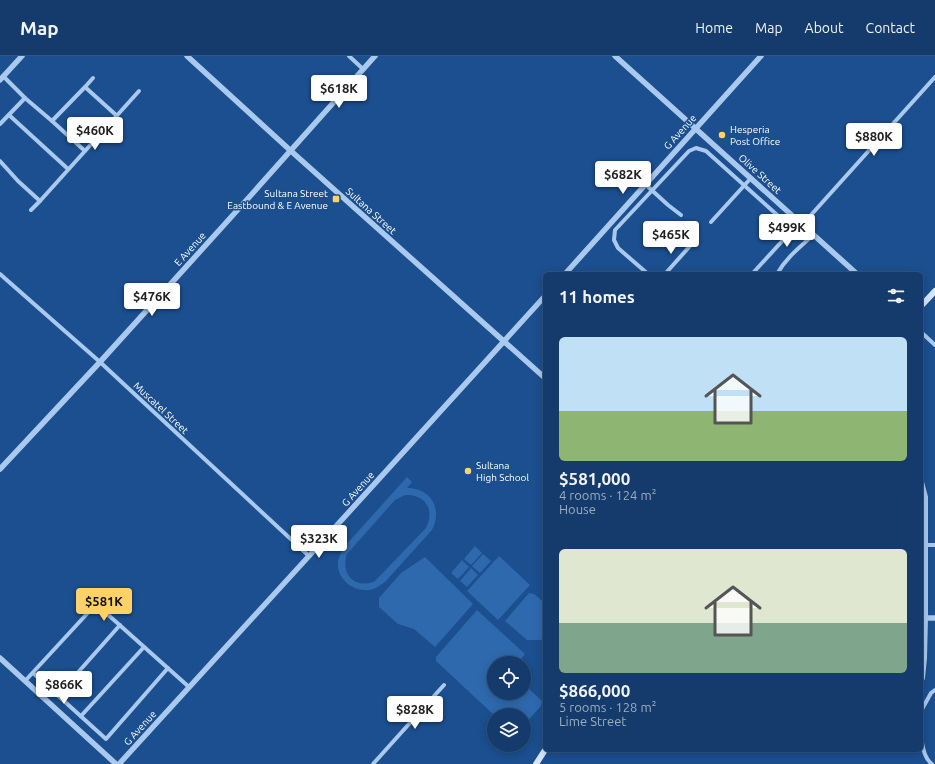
<!DOCTYPE html>
<html lang="en">
<head>
<meta charset="utf-8">
<style>
  body { margin:0; font-family:Ubuntu,sans-serif; background:#214673; color:#f1f3f6; height:100vh; display:flex; flex-direction:column; font-size:15px; white-space:nowrap }
  * { box-sizing:border-box; margin:0 }
  p { font-size:13px; color:#9dadc1 }
  .icon { flex:none; width:22px; height:22px; fill:none; stroke:currentColor; stroke-width:2; stroke-linecap:round; stroke-linejoin:round }
  .map { position:relative; flex:1; overflow:hidden }
  .sheet { position:absolute; left:543px; top:216px; width:380px; height:480px; display:flex; flex-direction:column; background:#143b6b; border-radius:6px; box-shadow:0 2px 10px #0003,0 0 0 1px #33557e }
  .sheet>* { flex:none }
  .fabs { position:absolute; left:487px; top:600px; display:grid; gap:8px }
  .fabs a { display:grid; place-items:center; width:44px; height:44px; border-radius:50%; background:#143b6b; box-shadow:0 2px 10px #0003,0 0 0 1px #33557e; font-size:20px }
  .price { position:absolute; translate:-50% -34px; padding:0 9px; border-radius:4px; background:#fff; color:#222; font-size:13px; line-height:26px; filter:drop-shadow(0 1px 2px #0008) }
  .price::after { content:''; position:absolute; left:50%; top:24px; width:12px; height:9px; margin-left:-6px; background:inherit; clip-path:polygon(0 0,100% 0,50% 100%) }
  .price.current { background:#ffd166; color:#111 }
  ul { padding:0; list-style:none }
  li { display:grid; align-content:center; gap:8px; height:212px; padding:0 16px }
  li span { display:grid; place-items:center; height:124px; border-radius:6px; color:#555 }
  li>.icon { margin-inline-start:auto }
  span .icon { width:72px; height:72px; fill:#fffc; stroke-width:1 }
  li b { font-size:17px }
  h2 { display:flex; justify-content:space-between; align-items:center; height:48px; padding:0 16px; font-size:17px }
  header { display:flex; align-items:center; gap:24px; box-sizing:border-box; height:56px; padding:0 20px; background:#143b6b; border-bottom:1px solid #33557e }
  header strong { font-size:19px }
  nav { display:flex; gap:22px; margin-inline-start:auto; font-size:14px }
  .map>svg:first-child { display:block }
  .park { fill:#2e69ad; fill-rule:evenodd }
  .lines { fill:none; stroke-linecap:round; stroke-linejoin:round }
  .minor { stroke:#a9c9ee; stroke-width:4 }
  .tertiary { stroke:#a9c9ee; stroke-width:5.5 }
  .secondary { stroke:#d6e6fa; stroke-width:6 }
  .poi-dot { fill:#ffd166; stroke:#1b4f8f; stroke-width:1.5 }
  .labels { text-anchor:middle; dominant-baseline:central; stroke-width:3; stroke-linejoin:round; paint-order:stroke }
  .poi-label { font-size:10px; fill:#fff; stroke:#1b4f8f; text-anchor:start }
  .street-label { font-size:10px; fill:#fff; stroke:#1b4f8f }
</style>
</head>
<body>
<header>
<strong>Map</strong>
<nav><a>Home</a><a>Map</a><a>About</a><a>Contact</a></nav>
</header>
<div class="map">
<svg width="935" height="708" viewBox="0 0 935 708">
  <rect width="100%" height="100%" fill="#1b4f8f"/>
  <g class="park">
    <path d="M407,421L412,426L407,432C431,432 443,453 432,474L385,526C379,530 373,535 365,534C350,534 336,521 338,505C339,500 342,495 344,491ZM405,439C426,438 435,454 426,472L375,525C355,534 340,518 347,498L395,444Z"/>
    <polygon points="475,490 482,497 471,509 464,503"/>
    <polygon points="483,498 491,505 480,517 472,510"/>
    <polygon points="499,500 530,529 498,564 467,535"/>
    <polygon points="425,501 473,548 435,591 414,573 398,568 379,551 379,542 401,517"/>
    <polygon points="462,504 469,511 458,523 451,517"/>
    <polygon points="471,512 478,519 467,531 460,525"/>
    <polygon points="529,537 534,538 545,547 545,579 541,584 527,584 505,565"/>
    <polygon points="477,554 525,598 518,607 494,607 494,637 524,637 524,628 542,645 541,650 524,669 524,659 494,659 436,605 436,601"/>
  </g>
  <g class="lines">
    <g class="minor">
      <polyline points="349,0 363,13"/>
      <polyline points="3,20 25,42 52,65"/>
      <polyline points="93,22 85,31 116,59"/>
      <polyline points="85,31 52,65 85,95"/>
      <polyline points="9,59 68,113"/>
      <polyline points="0,68 25,42"/>
      <polyline points="0,105 18,125 40,145 31,154"/>
      <polyline points="645,128 668,149 681,159"/>
      <polyline points="40,145 139,35"/>
      <polyline points="711,166 751,122"/>
      <polyline points="802,169 935,21"/>
      <polyline points="0,218 100,306 309,500"/>
      <path d="M648,218L618,192L614,184L615,174L689,95L696,92L706,95L785,166C787,172 787,176 785,182L752,218"/>
      <polyline points="665,218 690,190"/>
      <path d="M777,218C786,202 800,191 813,179"/>
      <polyline points="921,276 935,289"/>
      <polyline points="921,422 926,441 926,562 925,602 923,622 921,626"/>
      <polyline points="921,489 935,489"/>
      <polyline points="33,617 106,683 168,612"/>
      <polyline points="25,625 96,548 189,631"/>
      <polyline points="58,639 120,569"/>
      <polyline points="921,655 931,637 935,634"/>
      <polyline points="81,660 144,591"/>
      <path d="M921,682C923,691 924,702 932,708"/>
      <polyline points="373,708 444,629"/>
    </g>
    <g class="tertiary">
      <polyline points="187,0 291,95 545,322"/>
      <polyline points="615,0 857,218"/>
      <polyline points="0,24 22,0"/>
      <polyline points="565,218 761,0"/>
      <polyline points="0,413 100,306 252,138 375,0"/>
      <polyline points="921,562 935,562"/>
      <polyline points="0,602 116,708"/>
      <polyline points="119,708 309,500 545,240"/>
    </g>
    <g class="secondary">
      <polyline points="921,250 935,235"/>
      <polyline points="536,708 545,694"/>
    </g>
  </g>
  <g class="poi-dot">
    <circle cx="722" cy="79" r="4"/>
    <rect x="332" y="139" width="8" height="8" rx="2"/>
    <circle cx="468" cy="415" r="4"/>
  </g>
  <g class="labels">
    <g class="poi-label">
      <text x="730" y="73">Hesperia<tspan x="730" dy="12">Post Office</tspan></text>
      <text x="328" y="137" text-anchor="end">Sultana Street<tspan x="328" dy="12">Eastbound &amp; E Avenue</tspan></text>
      <text x="476" y="409">Sultana<tspan x="476" dy="12">High School</tspan></text>
    </g>
    <g class="street-label">
      <text transform="translate(680 76) rotate(-48)">G Avenue</text>
      <text transform="translate(760 118) rotate(42)">Olive Street</text>
      <text transform="translate(371 155) rotate(42)">Sultana Street</text>
      <text transform="translate(190 193) rotate(-48)">E Avenue</text>
      <text transform="translate(161 352) rotate(43)">Muscatel Street</text>
      <text transform="translate(358 433) rotate(-48)">G Avenue</text>
      <text transform="translate(140 672) rotate(-48)">G Avenue</text>
    </g>
  </g>
</svg>
<div class="fabs">
<a><svg class="icon" aria-label="locate" viewBox="0 0 24 24"><circle cx="12" cy="12" r="6"/><path d="M12 2v4M12 18v4M2 12h4M18 12h4"/></svg></a>
<a><svg class="icon" aria-label="layers" viewBox="0 0 24 24"><path d="M12 4l9 5-9 5-9-5zM3 14l9 5 9-5"/></svg></a>
</div>
<b class="price" style="left:339px;top:53px">$618K</b>
<b class="price" style="left:95px;top:95px">$460K</b>
<b class="price" style="left:874px;top:101px">$880K</b>
<b class="price" style="left:623px;top:139px">$682K</b>
<b class="price" style="left:787px;top:192px">$499K</b>
<b class="price" style="left:671px;top:199px">$465K</b>
<b class="price" style="left:152px;top:261px">$476K</b>
<b class="price" style="left:319px;top:503px">$323K</b>
<b class="price current" style="left:104px;top:566px">$581K</b>
<b class="price" style="left:64px;top:649px">$866K</b>
<b class="price" style="left:415px;top:674px">$828K</b>
<section class="sheet">
<h2>11 homes<svg class="icon" aria-label="filters" viewBox="0 0 24 24"><path d="M4 7h16M4 17h16"/><circle cx="9" cy="7" r="2"/><circle cx="15" cy="17" r="2"/></svg></h2>
<ul>
<li><span style="background:linear-gradient(#bfe0f5 60%,#8fb573 0)"><svg class="icon" aria-label="home" viewBox="0 0 24 24"><path d="M3 11l9-7 9 7M6 9v11h12V9"/></svg></span><div><b>$581,000</b><p>4 rooms · 124 m²</p><p>House</p></div></li>
<li><span style="background:linear-gradient(#dfe7d0 60%,#7fa58c 0)"><svg class="icon" aria-label="home" viewBox="0 0 24 24"><path d="M3 11l9-7 9 7M6 9v11h12V9"/></svg></span><div><b>$866,000</b><p>5 rooms · 128 m²</p><p>Lime Street</p></div></li>
</ul>
</section>
</div>
</body>
</html>
